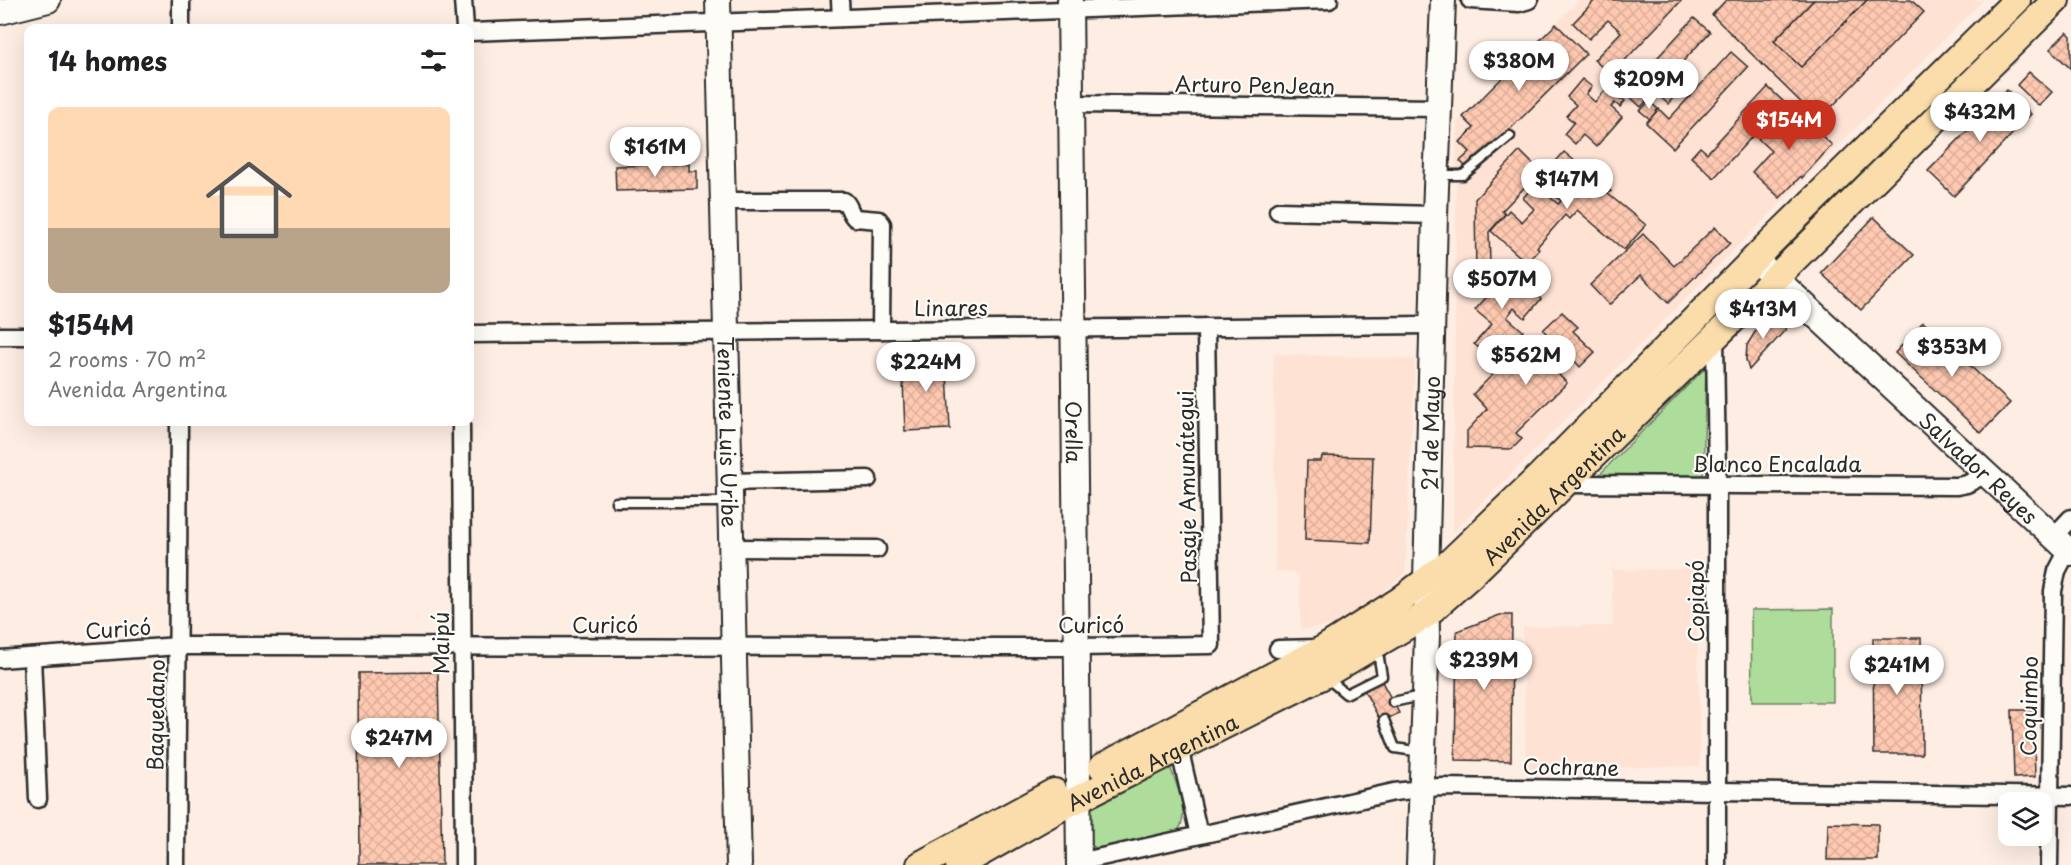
<!DOCTYPE html>
<html lang="en">
<head>
<meta charset="utf-8">
<style>
  body { margin:0; font-family:"Playpen Sans",sans-serif; background:#f6f6f6; color:#202124; height:100vh; display:flex; flex-direction:column; font-size:22px; white-space:nowrap }
  * { box-sizing:border-box; margin:0 }
  p { font-size:20px; color:#757577 }
  .icon { flex:none; width:33px; height:33px; fill:none; stroke:currentColor; stroke-width:2; stroke-linecap:round; stroke-linejoin:round }
  .map { position:relative; flex:1; overflow:hidden }
  .details { position:absolute; left:24px; top:24px; width:450px; height:402px; display:flex; flex-direction:column; background:#fff; border-radius:12px; box-shadow:0 6px 24px #0002 }
  .details>* { flex:none }
  .tools { position:absolute; left:1998px; top:792px; display:grid; gap:12px }
  .tools a { display:grid; place-items:center; width:54px; height:54px; border-radius:12px; background:#fff; box-shadow:0 6px 24px #0002; font-size:30px }
  .price { position:absolute; translate:-50% -51px; padding:0 14px; border-radius:21px; background:#fff; color:#222; font-size:20px; line-height:39px; filter:drop-shadow(0 2px 3px #0008) }
  .price::after { content:''; position:absolute; left:50%; top:36px; width:18px; height:14px; margin-left:-9px; background:inherit; clip-path:polygon(0 0,100% 0,50% 100%) }
  .price.selected { background:#c8321e; color:#fff }
  ul { padding:0; list-style:none }
  li { display:grid; align-content:center; gap:12px; height:318px; padding:0 24px }
  li+li { border-top:2px solid #e0e0e0 }
  li span { display:grid; place-items:center; height:186px; border-radius:12px; color:#555 }
  li>.icon { margin-inline-start:auto }
  span .icon { width:108px; height:108px; fill:#fffc; stroke-width:1 }
  li b { font-size:26px }
  h2 { display:flex; justify-content:space-between; align-items:center; height:72px; padding:0 24px; font-size:26px }
  .map>svg:first-child { display:block }
  .built { fill:#fee2d3 }
  .green { fill:#aedc9b; stroke:#6c8463; stroke-width:1.5 }
  .building { fill:url(#building-cross-hatch); stroke:#2b2b2b; stroke-width:1.5 }
  .lines { fill:none; stroke-linecap:round; stroke-linejoin:round }
  .lane-casing { stroke:#2b2b2b; stroke-width:13 }
  .street-casing { stroke:#2b2b2b; stroke-width:21 }
  .secondary-casing { stroke:#2b2b2b; stroke-width:28 }
  .primary-casing { stroke:#2b2b2b; stroke-width:30 }
  .lane { stroke:#fdfcf7; stroke-width:8 }
  .street { stroke:#fdfcf7; stroke-width:16 }
  .secondary { stroke:#fdfcf7; stroke-width:24 }
  .primary { stroke:#faddab; stroke-width:26 }
  .labels { text-anchor:middle; dominant-baseline:central; stroke-width:4.5; stroke-linejoin:round; paint-order:stroke }
  .street-label { font-size:21px; fill:#2b2b2b; stroke:#fdfcf7 }
</style>
</head>
<body>
<div class="map">
<svg width="2071" height="865" viewBox="0 0 2071 865">
  <defs>
    <pattern id="building-cross-hatch" width="8" height="8" patternUnits="userSpaceOnUse" patternTransform="scale(1.5)"><rect width="8" height="8" fill="#ffc9b1"/><path d="M0 0l8 8M0 8l8-8" fill="none" stroke="#dbad98"/></pattern>
  </defs>
  <rect width="100%" height="100%" fill="#feede2"/>
  <filter id="ink" filterUnits="userSpaceOnUse"><feTurbulence type="fractalNoise" baseFrequency=".0167" numOctaves="2"/><feDisplacementMap in="SourceGraphic" scale="12" xChannelSelector="R" yChannelSelector="G"/><feConvolveMatrix kernelMatrix="1 2 1 2 8 2 1 2 1" color-interpolation-filters="sRGB"/></filter>
  <g filter="url(#ink)">
    <g class="built">
      <polygon points="1579,0 1983,0 1453,532 1457,123"/>
      <polygon points="1274,354 1415,359 1405,573 1357,615 1334,625 1301,630 1299,574 1275,570"/>
      <polygon points="1696,569 1700,766 1526,769 1523,627 1613,626 1612,570"/>
    </g>
    <g class="green">
      <polygon points="1706,367 1703,478 1598,476"/>
      <polygon points="1833,609 1833,702 1752,702 1751,610"/>
      <path d="M1168,761C1175,782 1191,812 1178,831L1098,849L1086,843V805Z"/>
    </g>
    <g class="building">
      <polygon points="1595,0 1680,0 1681,1 1611,75 1594,60 1621,32 1608,20 1589,39 1573,23"/>
      <polygon points="1726,0 1814,0 1774,41 1801,67 1867,0 1911,0 1924,12 1819,120 1712,15"/>
      <polygon points="1814,0 1867,0 1801,67 1774,41"/>
      <polygon points="1694,18 1710,32 1641,107 1619,87 1628,77 1634,83"/>
      <polygon points="1556,24 1586,54 1469,170 1460,161 1470,152 1460,142 1474,128 1463,117"/>
      <polygon points="2067,32 2071,36 2071,69 2050,49"/>
      <polygon points="1731,52 1748,67 1673,148 1646,123 1659,109 1669,119"/>
      <polygon points="2029,72 2052,92 2039,106 2017,85"/>
      <polygon points="1673,76 1684,85 1668,104 1657,94"/>
      <polygon points="1582,79 1592,87 1586,94 1595,102 1607,88 1620,100 1622,98 1625,101 1620,107 1615,103 1611,107 1622,117 1596,147 1583,135 1575,144 1564,134 1574,122 1566,116 1576,105 1567,97"/>
      <polygon points="1768,87 1784,102 1714,178 1691,157 1700,147 1707,153"/>
      <polygon points="2007,90 2031,114 1954,196 1928,171"/>
      <polygon points="1649,101 1658,109 1650,119 1640,111"/>
      <polygon points="1788,105 1832,145 1802,178 1801,176 1780,198 1752,172 1771,151 1758,139"/>
      <polygon points="1520,151 1540,171 1502,211 1505,214 1489,232 1490,261 1476,276 1475,199"/>
      <polygon points="1564,152 1611,191 1608,194 1646,225 1624,250 1577,210 1569,219 1565,215 1537,247 1539,249 1527,263 1491,231 1509,210 1522,222 1534,209 1523,198 1535,184 1558,204 1561,201 1547,189 1552,183 1544,175"/>
      <polygon points="689,164 689,171 697,171 697,189 616,191 615,166"/>
      <polygon points="1874,217 1914,255 1861,310 1821,273"/>
      <polygon points="1715,227 1730,243 1668,303 1641,275 1609,305 1590,285 1643,234 1674,266"/>
      <polygon points="1493,262 1532,296 1534,293 1541,299 1525,318 1514,308 1507,317 1523,331 1510,345 1506,341 1491,358 1474,344 1492,324 1475,310 1493,290 1481,279"/>
      <polygon points="1562,312 1578,327 1573,331 1595,352 1580,367 1573,359 1558,374 1567,383 1516,433 1522,439 1512,449 1467,448 1467,431 1487,409 1473,394 1528,340 1536,349 1549,336 1543,330"/>
      <polygon points="1773,314 1786,329 1749,370 1746,360 1747,345 1757,329"/>
      <polygon points="1923,322 2010,403 1981,433 1895,353"/>
      <polygon points="946,354 950,429 905,431 902,356"/>
      <polygon points="1322,456 1373,457 1370,543 1305,540 1307,461 1321,461"/>
      <polygon points="1500,615 1512,615 1511,761 1455,760 1457,631"/>
      <polygon points="1873,638 1921,638 1922,754 1874,754"/>
      <polygon points="438,672 442,865 359,865 358,673"/>
      <polygon points="1381,680 1399,713 1381,722 1364,690"/>
      <polygon points="2012,710 2033,710 2035,777 2014,778"/>
      <polygon points="1828,823 1878,824 1878,860 1827,860"/>
    </g>
    <g class="lines">
      <g class="lane-casing">
        <g id="lane">
          <polyline points="1438,175 1463,175 1510,136"/>
          <polyline points="616,502 727,502"/>
          <polyline points="1326,677 1346,694 1382,676 1377,647"/>
          <polyline points="1393,702 1421,696"/>
          <polyline points="1384,720 1395,748 1421,752"/>
        </g>
      </g>
      <g class="street-casing">
        <g id="street">
          <polyline points="463,0 465,28"/>
          <polyline points="840,0 841,18"/>
          <polyline points="1470,0 1519,3 1529,0"/>
          <polyline points="181,28 181,0"/>
          <polyline points="470,32 1329,0"/>
          <polyline points="1071,104 1439,108"/>
          <path d="M723,201H844C850,205 849,213 855,218L879,220L882,224L881,330"/>
          <polyline points="1278,211 1435,215"/>
          <polyline points="470,334 1433,325"/>
          <polyline points="0,336 28,336"/>
          <polyline points="1715,337 1717,478 1717,865"/>
          <polyline points="461,422 464,865"/>
          <polyline points="730,482 868,479"/>
          <polyline points="1565,484 1957,486 1967,484 1986,474"/>
          <polyline points="2053,537 2071,518"/>
          <polyline points="731,548 877,549"/>
          <polyline points="1278,649 1319,648"/>
          <polyline points="32,657 38,799"/>
          <polyline points="0,659 178,646 1077,647 1211,645 1206,327"/>
          <polyline points="1179,747 1199,835"/>
          <polyline points="1079,862 1394,792 1439,787 2071,796"/>
          <polyline points="176,865 179,422"/>
          <polyline points="2049,865 2053,591 2057,571 2068,550"/>
        </g>
      </g>
      <g class="secondary-casing">
        <g id="secondary">
          <path id="s1" d="M718,0L739,865"/>
          <path id="s2" d="M1070,0L1079,865"/>
          <polyline points="0,12 48,0"/>
          <path id="s3" d="M1755,259L2071,553"/>
          <path id="s4" d="M1419,865L1427,635L1426,581L1435,215L1443,0"/>
        </g>
      </g>
      <g class="primary-casing">
        <g id="primary">
          <polyline points="1102,767 1325,648 1399,601 1450,562 1540,476 1768,245 2017,0"/>
          <polyline points="920,865 1054,792"/>
          <path id="s5" d="M959,865L1058,809L1324,675L1427,614L1471,575L1758,295L2056,0"/>
        </g>
      </g>
      <use href="#lane" class="lane"/>
      <use href="#street" class="street"/>
      <use href="#secondary" class="secondary"/>
      <use href="#primary" class="primary"/>
    </g>
  </g>
  <g class="labels">
    <g class="street-label">
      <text transform="translate(1255 84) rotate(1)">Arturo PenJean</text>
      <text x="951" y="307">Linares</text>
      <text stroke="none"><textPath href="#s1" startOffset="432">Teniente Luis Uribe</textPath></text>
      <text stroke="none"><textPath href="#s2" startOffset="432">Orella</textPath></text>
      <text stroke="none"><textPath href="#s4" startOffset="432">21 de Mayo</textPath></text>
      <text x="1777" y="463">Blanco Encalada</text>
      <text stroke="none"><textPath href="#s3" startOffset="306">Salvador Reyes</textPath></text>
      <text transform="translate(1186 487) rotate(-91)">Pasaje Amunátegui</text>
      <text stroke="none"><textPath href="#s5" startOffset="705">Avenida Argentina</textPath></text>
      <text transform="translate(1695 601) rotate(-90)">Copiapó</text>
      <text x="605" y="624">Curicó</text>
      <text x="1091" y="624">Curicó</text>
      <text transform="translate(118 628) rotate(-4)">Curicó</text>
      <text transform="translate(440 643) rotate(-90)">Maipú</text>
      <text transform="translate(2028 706) rotate(-89)">Coquimbo</text>
      <text transform="translate(155 715) rotate(-89)">Baquedano</text>
      <text stroke="none"><textPath href="#s5" startOffset="219">Avenida Argentina</textPath></text>
      <text transform="translate(1571 766) rotate(1)">Cochrane</text>
    </g>
  </g>
</svg>
<div class="tools">
<a><svg class="icon" aria-label="layers" viewBox="0 0 24 24"><path d="M12 4l9 5-9 5-9-5zM3 14l9 5 9-5"/></svg></a>
</div>
<b class="price" style="left:1519px;top:92px">$380M</b>
<b class="price" style="left:1649px;top:110px">$209M</b>
<b class="price" style="left:1980px;top:143px">$432M</b>
<b class="price selected" style="left:1789px;top:151px">$154M</b>
<b class="price" style="left:655px;top:178px">$161M</b>
<b class="price" style="left:1567px;top:210px">$147M</b>
<b class="price" style="left:1502px;top:310px">$507M</b>
<b class="price" style="left:1763px;top:340px">$413M</b>
<b class="price" style="left:1952px;top:378px">$353M</b>
<b class="price" style="left:1526px;top:386px">$562M</b>
<b class="price" style="left:926px;top:393px">$224M</b>
<b class="price" style="left:1484px;top:691px">$239M</b>
<b class="price" style="left:1897px;top:696px">$241M</b>
<b class="price" style="left:399px;top:769px">$247M</b>
<section class="details">
<h2>14 homes<svg class="icon" aria-label="filters" viewBox="0 0 24 24"><path d="M4 7h16M4 17h16"/><circle cx="9" cy="7" r="2"/><circle cx="15" cy="17" r="2"/></svg></h2>
<ul>
<li><span style="background:linear-gradient(#ffd9b3 65%,#b9a48a 0)"><svg class="icon" aria-label="home" viewBox="0 0 24 24"><path d="M3 11l9-7 9 7M6 9v11h12V9"/></svg></span><div><b>$154M</b><p>2 rooms · 70 m²</p><p>Avenida Argentina</p></div></li>
</ul>
</section>
</div>
</body>
</html>
